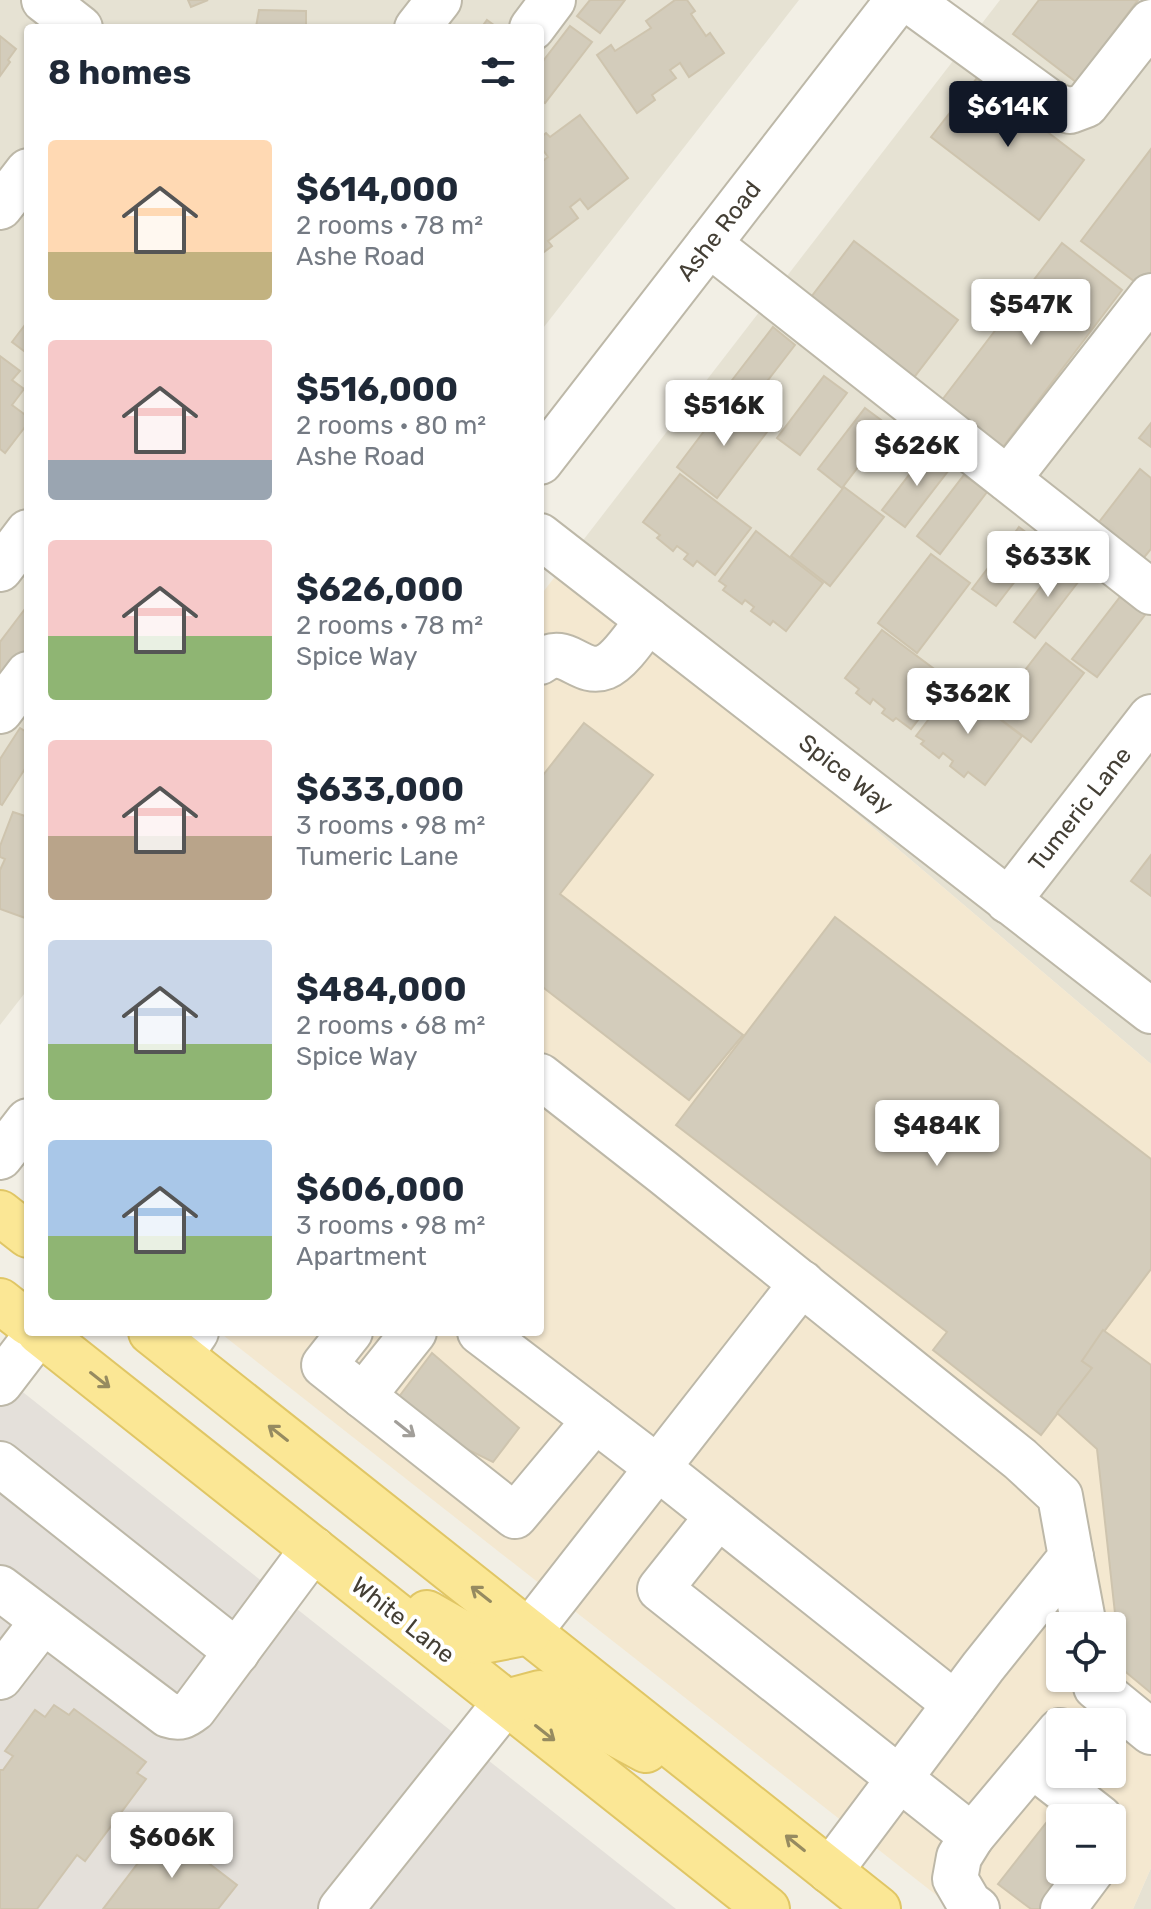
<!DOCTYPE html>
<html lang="en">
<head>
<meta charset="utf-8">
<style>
  body { margin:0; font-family:Rubik,sans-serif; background:#f6f6f7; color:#1f2937; height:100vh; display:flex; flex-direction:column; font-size:30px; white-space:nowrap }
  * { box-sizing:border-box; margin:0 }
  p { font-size:26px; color:#747a83 }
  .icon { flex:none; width:44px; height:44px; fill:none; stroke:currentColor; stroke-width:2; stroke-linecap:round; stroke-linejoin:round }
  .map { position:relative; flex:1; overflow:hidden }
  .details { position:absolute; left:24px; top:24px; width:520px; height:1312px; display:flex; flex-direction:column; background:#fff; border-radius:8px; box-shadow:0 2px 6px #0004 }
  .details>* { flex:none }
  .fabs { position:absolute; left:1046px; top:1612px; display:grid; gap:16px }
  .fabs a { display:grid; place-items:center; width:80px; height:80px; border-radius:8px; background:#fff; box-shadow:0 2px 6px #0004; font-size:40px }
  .price { position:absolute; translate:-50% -68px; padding:0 18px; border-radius:8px; background:#fff; color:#222; font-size:26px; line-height:52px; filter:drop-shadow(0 2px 4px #0008) }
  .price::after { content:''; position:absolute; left:50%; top:48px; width:24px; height:18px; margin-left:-12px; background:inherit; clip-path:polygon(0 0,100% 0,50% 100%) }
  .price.active { background:#111827; color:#fff }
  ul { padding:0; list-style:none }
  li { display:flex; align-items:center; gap:24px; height:200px; padding:0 24px }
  li span { display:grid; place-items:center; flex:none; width:224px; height:160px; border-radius:8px; color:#555 }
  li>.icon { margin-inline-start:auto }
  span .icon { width:96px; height:96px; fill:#fffc; stroke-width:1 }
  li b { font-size:34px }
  h2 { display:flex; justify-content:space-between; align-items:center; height:96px; padding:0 24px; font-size:34px }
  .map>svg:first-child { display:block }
  .residential { fill:#e6e2d3 }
  .commercial { fill:#f4e8d0; fill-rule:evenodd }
  .industrial { fill:#e4e0da }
  .building { fill:#d3ccbb; stroke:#cec4ae; stroke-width:2 }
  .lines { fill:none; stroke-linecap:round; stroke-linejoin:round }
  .minor-casing { stroke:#bdb8a8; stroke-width:48 }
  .major-casing { stroke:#e0c665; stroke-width:48 }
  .minor { stroke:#fff; stroke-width:44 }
  .major { stroke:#fbe795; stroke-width:44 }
  .oneway { stroke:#968b60 }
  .oneway2 { stroke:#a29f9a }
  .labels { text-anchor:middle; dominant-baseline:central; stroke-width:8; stroke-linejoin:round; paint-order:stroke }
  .street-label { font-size:24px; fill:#443f35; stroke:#fff }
</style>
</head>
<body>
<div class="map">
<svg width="1151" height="1909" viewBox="0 0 1151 1909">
  <rect width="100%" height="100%" fill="#f2efe5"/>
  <g class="residential">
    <polygon points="0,0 799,0 540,332 540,28 28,28 28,989 0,1025"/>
    <polygon points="1000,0 1151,0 1151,1064 564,565"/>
    <polygon points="1151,1868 1151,1909 1133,1909"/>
  </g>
  <path class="commercial" d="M564,565L1151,1064V1868L1133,1909H954L219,1332H540V596ZM1060,1626H1112V1678H1060ZM1060,1722H1112V1774H1060ZM1060,1818H1112V1870H1060Z"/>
  <polygon class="industrial" points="0,1374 676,1909 0,1909"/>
  <g class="building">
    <polygon points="188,0 208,0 191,7"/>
    <polygon points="590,0 625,0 600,33 577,16"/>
    <polygon points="675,0 687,0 695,11 691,14 706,36 710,33 724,53 689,77 680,63 670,70 676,78 652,95 655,100 637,113 597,55 611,45 615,51 651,28 646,21"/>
    <polygon points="1039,0 1138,0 1076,82 1013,34"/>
    <polygon points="259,10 306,11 306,28 217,28 218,26 256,27"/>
    <polygon points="487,20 498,28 481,28"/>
    <polygon points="570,26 592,42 545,103 540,99 540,65"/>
    <polygon points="0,36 16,49 8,60 10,62 0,76"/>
    <polygon points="977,78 1084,160 1039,220 931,137"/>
    <polygon points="580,115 628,178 588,209 580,199 570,207 578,218 548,241 552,246 540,255 540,163 548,157 540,146 540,138 546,133 550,137"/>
    <polygon points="1151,149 1151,278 1143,288 1081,241"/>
    <polygon points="854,241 958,320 912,380 808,301"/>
    <polygon points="1062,243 1122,290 1000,451 939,404"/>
    <polygon points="28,321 28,354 12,342"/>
    <polygon points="773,327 795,345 748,406 726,388"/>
    <polygon points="0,356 20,371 12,380 24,389 12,405 28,417 28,423 5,453 0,449"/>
    <polygon points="824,376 847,393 800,455 777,438"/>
    <polygon points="730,397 770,428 717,498 677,467"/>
    <polygon points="865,408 889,426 842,488 818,469"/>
    <polygon points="1151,423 1151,447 1139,438"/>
    <polygon points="929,449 952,466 905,527 882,510"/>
    <polygon points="1140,469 1151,478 1151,549 1142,560 1096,526"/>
    <polygon points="680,474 751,528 715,575 697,561 693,566 684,559 688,554 677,546 673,551 657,538 660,535 643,522"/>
    <polygon points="964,475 987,492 940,554 917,536"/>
    <polygon points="844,487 884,517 830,586 791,556"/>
    <polygon points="1019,527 1043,545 996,606 972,589"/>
    <polygon points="756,531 823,583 786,631 773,621 770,625 751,611 754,607 745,600 742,604 723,590 726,586 719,581"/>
    <polygon points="931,554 970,583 917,653 878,623"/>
    <polygon points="1061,560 1082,577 1035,638 1014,622"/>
    <polygon points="1120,597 1145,615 1097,677 1072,659"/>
    <polygon points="28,605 28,649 4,680 0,677 0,642"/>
    <polygon points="882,630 949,680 911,729 896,718 893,721 882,713 885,709 873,699 870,704 856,693 859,689 845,678"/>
    <polygon points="1046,643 1084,673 1031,742 992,713"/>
    <polygon points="955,685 1022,736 985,785 968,772 964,777 950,766 953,761 943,753 939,758 921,744 924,741 916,736"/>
    <polygon points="584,723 653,775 560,894 743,1035 689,1100 540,985 540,779"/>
    <polygon points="20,728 28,733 28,764 2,805 0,804 0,759"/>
    <polygon points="13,812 28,817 28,919 0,909 0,870 5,859 0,857 0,846"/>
    <polygon points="1151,855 1151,896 1131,881"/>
    <polygon points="835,917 1151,1159 1151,1269 1082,1361 1092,1368 1041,1435 933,1350 947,1332 676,1125"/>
    <polygon points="1103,1330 1151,1365 1151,1693 1121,1668 1097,1449 1057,1413 1092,1368 1082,1361"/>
    <polygon points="432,1353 519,1428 493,1462 467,1449 460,1452 395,1402"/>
    <polygon points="54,1705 69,1715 74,1709 146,1762 137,1773 146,1779 85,1861 77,1855 37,1909 0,1909 0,1770 3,1770 13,1756 5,1751 35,1710 45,1717"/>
    <polygon points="1054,1813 1060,1818 1060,1870 1082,1870 1052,1909 1031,1909 998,1884"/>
    <polygon points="164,1829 237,1885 218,1909 103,1909"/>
  </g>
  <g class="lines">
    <g class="minor-casing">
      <g id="minor">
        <polyline points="44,0 80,28"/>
        <polyline points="909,0 1052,104 1070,111 1086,105 1151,22"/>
        <polyline points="417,28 439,0"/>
        <polyline points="532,28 553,0"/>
        <polyline points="0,207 28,171"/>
        <polyline points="709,244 1151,592"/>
        <polyline points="540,462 898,0"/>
        <polyline points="1008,479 1151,296"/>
        <polyline points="540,536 1151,1011"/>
        <polyline points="0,569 28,532"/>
        <path d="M540,662C566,642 580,677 605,667C620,661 638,633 648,620"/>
        <polyline points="0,711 28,674"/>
        <polyline points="1008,901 1151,717"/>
        <polyline points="540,1076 664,1173 1020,1459 1060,1496 1071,1557 983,1667 830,1871"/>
        <polyline points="0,1157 28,1121"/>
        <polyline points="350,1332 324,1365 363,1396"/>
        <polyline points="414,1332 363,1396 515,1516 595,1420"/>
        <polyline points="480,1332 658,1468 955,1704"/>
        <polyline points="180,1355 196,1332"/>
        <polyline points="0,1383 39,1332"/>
        <polyline points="0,1464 237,1652"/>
        <polyline points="718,1516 660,1589 972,1836 1060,1731"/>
        <polyline points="1071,1557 1084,1626"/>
        <path d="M0,1588L168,1715C180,1719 185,1716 194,1709L313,1549"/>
        <polyline points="529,1632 802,1283"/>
        <polyline points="0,1677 43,1621"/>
        <polyline points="1094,1678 1096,1687 1151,1732"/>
        <polyline points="1032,1765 1100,1818"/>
        <polyline points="972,1836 959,1857 955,1879 969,1903 977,1909"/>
        <polyline points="341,1909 506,1702"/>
        <polyline points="1063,1909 1092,1870"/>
      </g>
    </g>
    <g class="major-casing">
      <g id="major">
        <polyline points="0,1213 28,1235"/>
        <polyline points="0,1301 28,1323"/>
        <polyline points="39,1332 767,1909"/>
        <polyline points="151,1332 878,1909"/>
        <polyline points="427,1613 478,1642 529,1632"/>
        <polyline points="506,1702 540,1693 646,1750"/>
      </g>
    </g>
    <use href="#minor" class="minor"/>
    <use href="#major" class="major"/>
  </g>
  <defs><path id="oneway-shaft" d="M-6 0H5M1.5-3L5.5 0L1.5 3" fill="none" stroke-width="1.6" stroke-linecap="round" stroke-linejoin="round" transform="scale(2)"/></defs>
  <g class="oneway">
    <use href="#oneway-shaft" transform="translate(100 1380) rotate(38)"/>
    <use href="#oneway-shaft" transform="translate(278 1433) rotate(-142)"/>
    <use href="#oneway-shaft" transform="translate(481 1594) rotate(-142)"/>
    <use href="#oneway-shaft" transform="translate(545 1733) rotate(38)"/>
    <use href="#oneway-shaft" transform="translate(795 1843) rotate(-141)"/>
  </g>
  <use class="oneway2" href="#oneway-shaft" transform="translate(405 1429) rotate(38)"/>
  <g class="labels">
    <g class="street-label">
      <text transform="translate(719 231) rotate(-52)">Ashe Road</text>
      <text transform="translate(846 774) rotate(38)">Spice Way</text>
      <text transform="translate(1080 809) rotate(-52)">Tumeric Lane</text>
      <text transform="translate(403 1620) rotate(38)">White Lane</text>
    </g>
  </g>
</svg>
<div class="fabs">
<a><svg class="icon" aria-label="locate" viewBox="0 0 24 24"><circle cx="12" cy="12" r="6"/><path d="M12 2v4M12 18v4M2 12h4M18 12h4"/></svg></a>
<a>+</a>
<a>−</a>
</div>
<b class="price active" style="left:1008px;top:149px">$614K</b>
<b class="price" style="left:1031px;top:347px">$547K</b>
<b class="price" style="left:724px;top:448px">$516K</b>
<b class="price" style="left:917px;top:488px">$626K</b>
<b class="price" style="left:1048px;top:599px">$633K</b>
<b class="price" style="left:968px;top:736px">$362K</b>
<b class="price" style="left:937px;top:1168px">$484K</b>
<b class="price" style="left:172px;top:1880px">$606K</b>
<section class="details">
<h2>8 homes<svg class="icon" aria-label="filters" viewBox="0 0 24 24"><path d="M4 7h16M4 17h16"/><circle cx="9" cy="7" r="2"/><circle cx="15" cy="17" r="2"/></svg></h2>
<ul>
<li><span style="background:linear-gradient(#ffd9b3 70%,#c2b280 0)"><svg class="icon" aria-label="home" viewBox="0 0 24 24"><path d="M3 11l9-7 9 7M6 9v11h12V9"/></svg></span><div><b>$614,000</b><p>2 rooms · 78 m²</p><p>Ashe Road</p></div></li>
<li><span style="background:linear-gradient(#f6c9c9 75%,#9aa5b1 0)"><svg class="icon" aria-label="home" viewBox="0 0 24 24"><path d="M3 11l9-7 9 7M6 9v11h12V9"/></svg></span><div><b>$516,000</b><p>2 rooms · 80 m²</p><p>Ashe Road</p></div></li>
<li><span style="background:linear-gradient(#f6c9c9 60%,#8fb573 0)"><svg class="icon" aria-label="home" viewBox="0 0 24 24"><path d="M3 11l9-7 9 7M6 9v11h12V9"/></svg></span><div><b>$626,000</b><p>2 rooms · 78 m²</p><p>Spice Way</p></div></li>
<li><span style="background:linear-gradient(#f6c9c9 60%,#b9a48a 0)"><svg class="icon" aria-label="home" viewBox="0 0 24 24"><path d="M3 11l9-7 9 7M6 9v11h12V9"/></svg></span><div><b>$633,000</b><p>3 rooms · 98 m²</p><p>Tumeric Lane</p></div></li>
<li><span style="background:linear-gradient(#c9d6e8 65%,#8fb573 0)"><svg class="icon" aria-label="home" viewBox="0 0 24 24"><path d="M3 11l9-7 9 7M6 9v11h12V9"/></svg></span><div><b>$484,000</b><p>2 rooms · 68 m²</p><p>Spice Way</p></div></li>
<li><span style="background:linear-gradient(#a9c7e8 60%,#8fb573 0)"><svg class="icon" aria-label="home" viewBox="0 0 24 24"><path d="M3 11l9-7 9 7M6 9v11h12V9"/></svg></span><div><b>$606,000</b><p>3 rooms · 98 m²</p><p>Apartment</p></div></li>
</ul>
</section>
</div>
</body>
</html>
